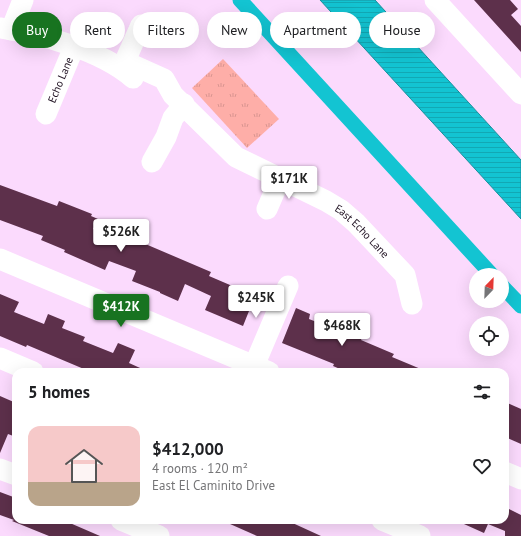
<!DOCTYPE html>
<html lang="en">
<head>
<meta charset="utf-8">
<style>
  body { margin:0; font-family:"PT Sans",sans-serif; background:#f2f2f2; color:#202124; height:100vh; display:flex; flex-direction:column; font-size:15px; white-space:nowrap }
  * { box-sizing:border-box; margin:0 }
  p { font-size:13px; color:#757577 }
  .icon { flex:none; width:22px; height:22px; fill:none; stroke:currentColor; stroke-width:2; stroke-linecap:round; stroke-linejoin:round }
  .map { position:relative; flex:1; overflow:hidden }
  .sheet { position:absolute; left:12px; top:368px; width:497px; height:156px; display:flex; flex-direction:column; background:#fff; border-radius:12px; box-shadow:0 4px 16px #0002 }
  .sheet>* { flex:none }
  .hud { position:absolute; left:12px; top:12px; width:497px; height:36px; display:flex; gap:8px }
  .needle { width:26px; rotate:23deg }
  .fabs { position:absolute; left:469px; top:268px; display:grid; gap:8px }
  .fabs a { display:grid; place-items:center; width:40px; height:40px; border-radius:50%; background:#fff; box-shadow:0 4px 16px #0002; font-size:20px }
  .price { position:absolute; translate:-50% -34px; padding:0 9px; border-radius:4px; background:#fff; color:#222; font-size:13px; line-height:26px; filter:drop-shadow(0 1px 2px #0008) }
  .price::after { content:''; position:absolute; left:50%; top:24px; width:12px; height:9px; margin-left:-6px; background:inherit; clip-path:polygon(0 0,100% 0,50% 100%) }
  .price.active { background:#187320; color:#fff }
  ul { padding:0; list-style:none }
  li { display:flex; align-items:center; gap:12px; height:100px; padding:0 16px }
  li span { display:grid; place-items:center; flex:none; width:112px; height:80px; border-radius:12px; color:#555 }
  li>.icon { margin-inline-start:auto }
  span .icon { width:48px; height:48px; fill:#fffc; stroke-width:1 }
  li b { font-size:17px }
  h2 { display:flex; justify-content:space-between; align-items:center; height:48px; padding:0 16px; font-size:17px }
  .chip { padding:0 14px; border-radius:18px; background:#fff; box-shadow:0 4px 16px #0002; font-size:14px; line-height:36px }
  .chip.active { background:#187320; color:#fff }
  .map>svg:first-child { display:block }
  .park { fill:url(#park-tufts) }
  .water { fill:url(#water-rules); stroke:#18909e }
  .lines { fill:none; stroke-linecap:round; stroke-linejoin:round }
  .canal { stroke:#13c4d2; stroke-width:15 }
  .building { fill:#5d304b }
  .minor { stroke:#fff; stroke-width:21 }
  .labels { text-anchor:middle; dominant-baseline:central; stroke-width:4; stroke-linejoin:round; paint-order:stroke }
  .street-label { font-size:11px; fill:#231525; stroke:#fff }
</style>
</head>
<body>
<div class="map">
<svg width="521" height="536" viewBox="0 0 521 536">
  <defs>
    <pattern id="park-tufts" width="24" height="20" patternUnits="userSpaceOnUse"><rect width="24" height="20" fill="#feaea8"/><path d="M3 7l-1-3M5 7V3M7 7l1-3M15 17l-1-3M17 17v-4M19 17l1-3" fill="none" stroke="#d99590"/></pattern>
    <pattern id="water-rules" width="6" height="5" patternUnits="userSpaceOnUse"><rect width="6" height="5" fill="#13c4d2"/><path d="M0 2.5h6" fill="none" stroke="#12a8b4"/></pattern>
  </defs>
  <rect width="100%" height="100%" fill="#fbdafd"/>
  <polygon class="park" points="223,59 279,119 247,148 192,88"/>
  <polygon class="water" points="320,0 375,0 521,160 521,219"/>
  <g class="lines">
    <g class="canal">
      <polyline points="240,0 492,275"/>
      <polyline points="502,286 521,306"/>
    </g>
  </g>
  <g class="building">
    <polygon points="474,0 510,0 518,9 511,15 521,26 521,52"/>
    <polygon points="0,185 57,206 59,201 92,214 91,216 98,219 93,229 127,244 129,237 211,272 209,276 244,291 246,286 257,291 243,326 205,310 211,296 185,284 178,301 160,293 160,292 132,281 136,271 109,261 105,270 64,252 65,250 41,240 43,236 0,220"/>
    <polygon points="0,294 19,302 14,312 44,324 48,314 65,321 62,328 85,337 83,341 113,353 118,343 135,350 129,363 149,372 91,372 27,345 26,347 0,336"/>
    <polygon points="296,308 310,314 309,319 347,334 353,320 367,326 361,340 394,354 392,357 428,372 347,372 333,366 334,364 282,343"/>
    <polygon points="0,396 16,403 16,437 8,434 0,453"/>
    <polygon points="505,402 521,409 521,444 505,437"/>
    <polygon points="0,492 16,498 16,520 63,520 100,536 49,536 12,521 14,520 0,515"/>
    <polygon points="505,507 521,515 521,536 505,536 505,531 488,524 484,533 455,520 505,520"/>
    <polygon points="221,520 286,520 321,536 257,536"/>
  </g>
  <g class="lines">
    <g class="minor">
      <polyline points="435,0 521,94"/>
      <path d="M0,28C41,34 101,50 133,78"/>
      <polyline points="11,30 23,0"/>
      <path id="s1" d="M122,68L135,66L164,79L173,95L236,157L326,201L341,210L356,223L405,275L412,304"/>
      <polyline points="122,68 141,25"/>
      <path id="s2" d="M46,114L74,47"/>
      <polyline points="152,162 166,137 173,118 184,104"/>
      <polyline points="267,209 280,179"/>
      <polyline points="0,259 269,372"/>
      <polyline points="0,358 33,372"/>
      <polyline points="254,366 288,286"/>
      <polyline points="0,469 16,475"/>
      <polyline points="505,472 521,479"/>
      <polyline points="121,520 159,536"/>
      <polyline points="382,520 420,536"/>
    </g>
  </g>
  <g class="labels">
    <g class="street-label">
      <text stroke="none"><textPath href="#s2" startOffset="37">Echo Lane</textPath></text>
      <text stroke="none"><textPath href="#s1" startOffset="299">East Echo Lane</textPath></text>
    </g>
  </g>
</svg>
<div class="fabs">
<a><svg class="needle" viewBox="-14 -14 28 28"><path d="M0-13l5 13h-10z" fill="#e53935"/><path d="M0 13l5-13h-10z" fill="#757577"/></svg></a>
<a><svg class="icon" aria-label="locate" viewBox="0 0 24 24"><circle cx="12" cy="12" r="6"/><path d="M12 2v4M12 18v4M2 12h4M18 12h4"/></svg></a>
</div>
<b class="price" style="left:289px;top:200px">$171K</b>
<b class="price" style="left:121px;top:253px">$526K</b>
<b class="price" style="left:256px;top:319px">$245K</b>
<b class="price active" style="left:121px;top:328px">$412K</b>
<b class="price" style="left:342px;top:347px">$468K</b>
<div class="hud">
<a class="chip active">Buy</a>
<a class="chip">Rent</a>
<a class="chip">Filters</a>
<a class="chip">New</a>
<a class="chip">Apartment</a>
<a class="chip">House</a>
</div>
<section class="sheet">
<h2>5 homes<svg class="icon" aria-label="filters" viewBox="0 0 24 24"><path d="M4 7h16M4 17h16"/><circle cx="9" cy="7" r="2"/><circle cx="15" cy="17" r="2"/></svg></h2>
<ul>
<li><span style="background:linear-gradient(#f6c9c9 70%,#b9a48a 0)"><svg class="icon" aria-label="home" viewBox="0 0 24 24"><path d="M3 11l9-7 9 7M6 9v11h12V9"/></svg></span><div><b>$412,000</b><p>4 rooms · 120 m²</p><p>East El Caminito Drive</p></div><svg class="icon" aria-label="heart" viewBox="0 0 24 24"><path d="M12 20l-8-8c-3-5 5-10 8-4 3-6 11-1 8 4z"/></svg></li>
</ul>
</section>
</div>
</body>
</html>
